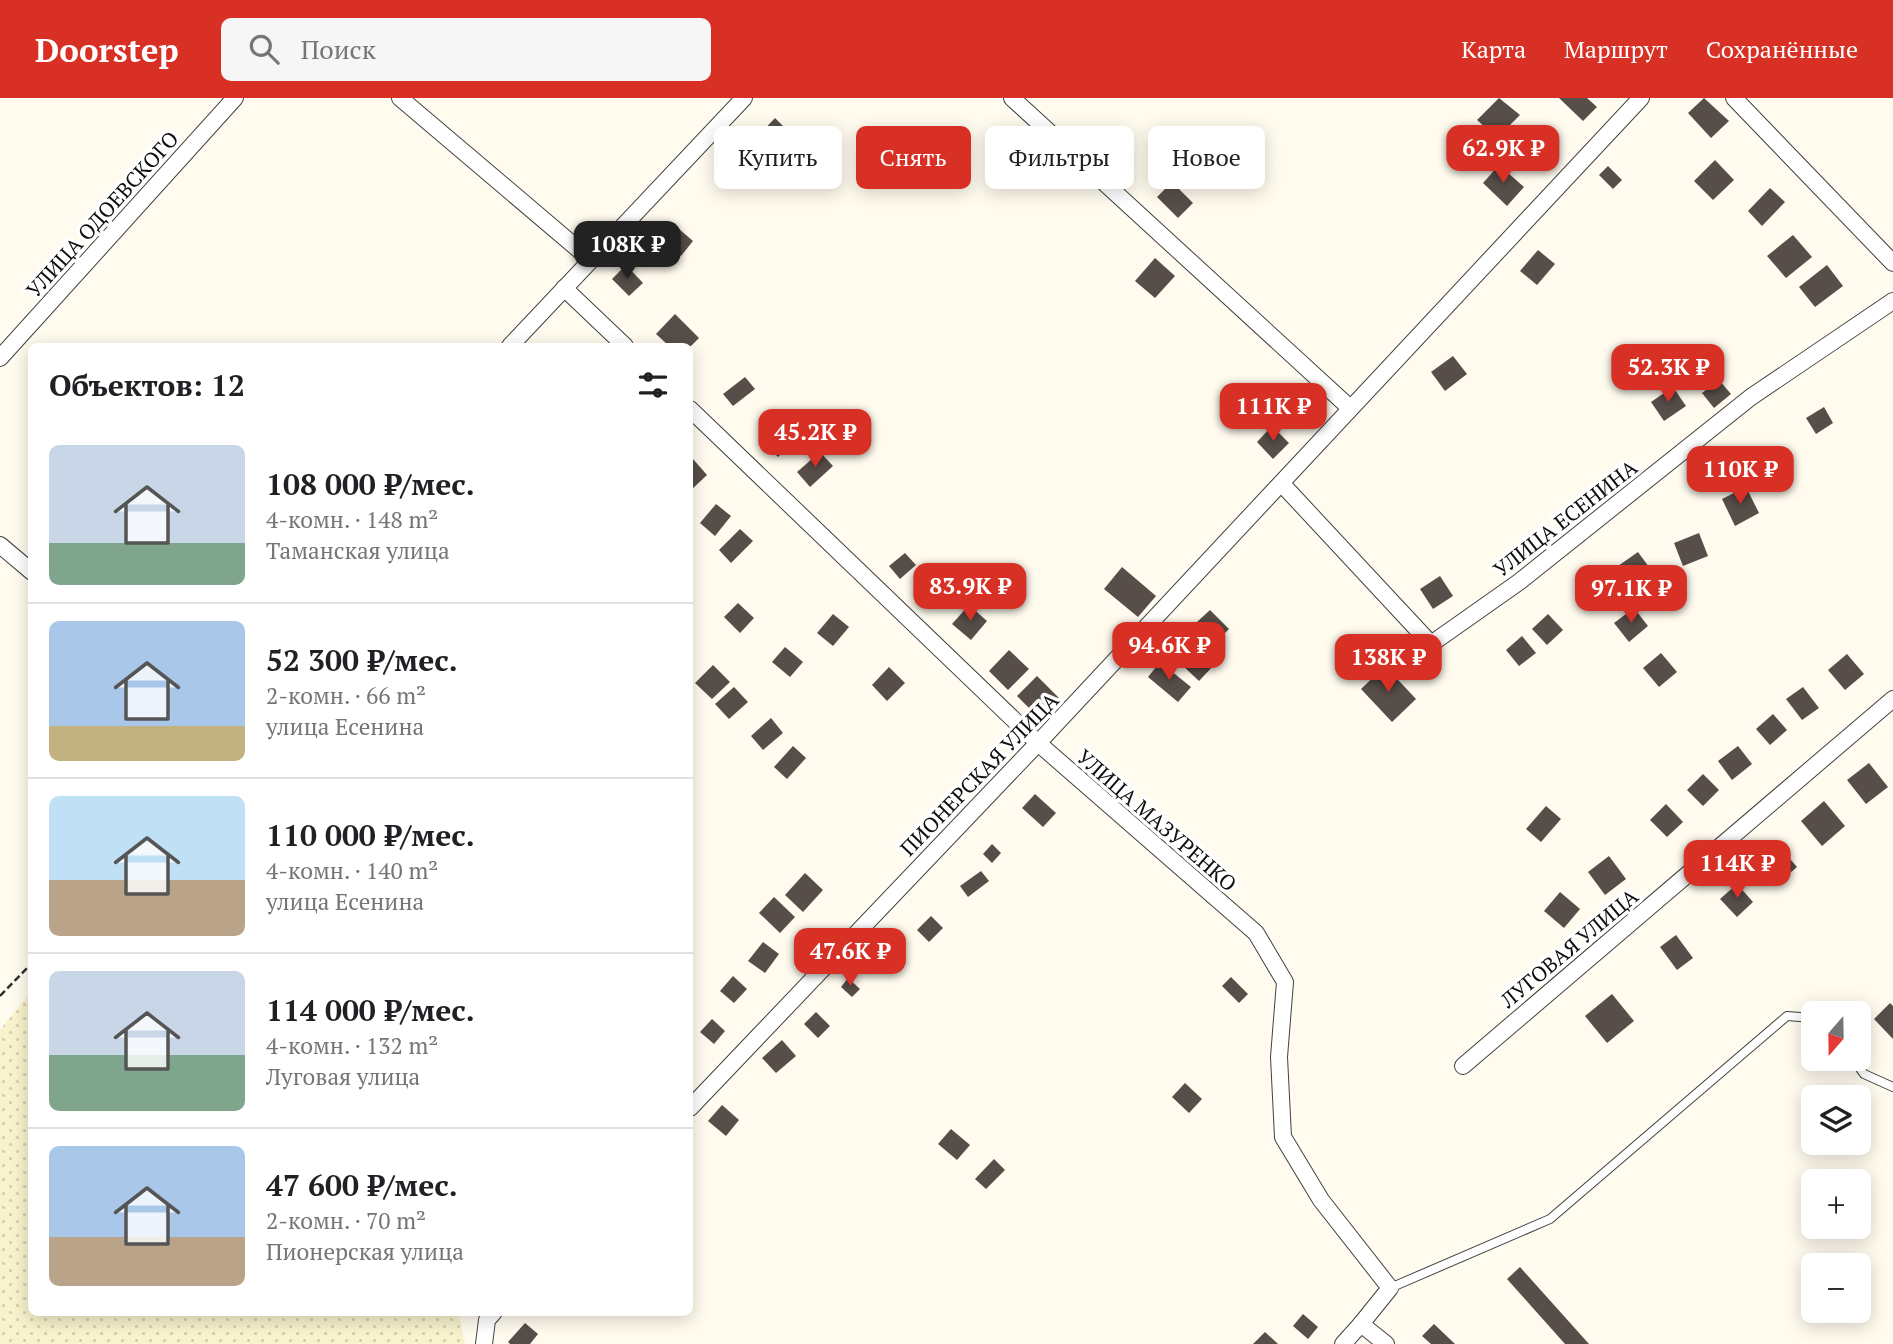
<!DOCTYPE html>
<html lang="ru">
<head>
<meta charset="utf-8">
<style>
  body { margin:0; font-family:"PT Serif",serif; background:#f6f6f6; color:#202124; height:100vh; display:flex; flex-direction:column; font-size:26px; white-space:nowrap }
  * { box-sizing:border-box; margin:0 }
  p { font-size:23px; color:#757577 }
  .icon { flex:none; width:38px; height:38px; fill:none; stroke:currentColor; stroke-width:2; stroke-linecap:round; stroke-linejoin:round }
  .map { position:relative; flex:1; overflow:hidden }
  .sheet { position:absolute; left:28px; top:245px; width:665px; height:973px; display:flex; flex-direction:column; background:#fff; border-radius:10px; box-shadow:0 4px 18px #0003 }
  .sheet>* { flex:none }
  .guide { position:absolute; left:714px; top:28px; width:665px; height:63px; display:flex; gap:14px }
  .needle { width:46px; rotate:200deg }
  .buttons { position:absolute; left:1801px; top:903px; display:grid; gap:14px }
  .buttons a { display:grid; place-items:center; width:70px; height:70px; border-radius:10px; background:#fff; box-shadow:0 4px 18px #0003; font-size:35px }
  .price { position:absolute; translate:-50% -60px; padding:0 16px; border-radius:14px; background:#d93025; color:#fff; font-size:23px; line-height:46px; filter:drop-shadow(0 2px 4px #0008) }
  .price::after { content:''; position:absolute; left:50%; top:42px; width:21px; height:16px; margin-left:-10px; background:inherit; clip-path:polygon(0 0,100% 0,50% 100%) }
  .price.selected { background:#222; color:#fff }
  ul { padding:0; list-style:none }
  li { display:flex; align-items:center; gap:21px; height:175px; padding:0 21px }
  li+li { border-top:2px solid #e0e0e0 }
  li span { display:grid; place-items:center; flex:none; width:196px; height:140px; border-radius:10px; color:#555 }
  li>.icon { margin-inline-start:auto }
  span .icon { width:84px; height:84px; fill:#fffc; stroke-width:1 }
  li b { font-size:30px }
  h2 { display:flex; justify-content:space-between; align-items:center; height:84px; padding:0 21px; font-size:30px }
  .chip { padding:0 24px; border-radius:10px; background:#fff; box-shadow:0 4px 18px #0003; font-size:24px; line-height:63px }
  .chip.selected { background:#d93025; color:#fff }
  header { display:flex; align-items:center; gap:42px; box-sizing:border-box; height:98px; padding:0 35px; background:#d93025; color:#fff }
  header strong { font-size:33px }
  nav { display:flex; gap:38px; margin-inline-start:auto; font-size:24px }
  .search { width:490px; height:63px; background:#f6f6f6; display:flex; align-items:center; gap:18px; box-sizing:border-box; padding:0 24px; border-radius:10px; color:#757577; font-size:26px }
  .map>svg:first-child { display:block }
  .farmland { fill:url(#farmland-dots) }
  .building { fill:#574e49 }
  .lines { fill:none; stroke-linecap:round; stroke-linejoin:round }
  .service-casing { stroke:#414141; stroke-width:10 }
  .minor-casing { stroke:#414141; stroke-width:18 }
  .path { stroke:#303030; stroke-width:2.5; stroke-dasharray:7 3.5; stroke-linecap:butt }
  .service { stroke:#fff; stroke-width:8 }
  .minor { stroke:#fff; stroke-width:16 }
  .labels { text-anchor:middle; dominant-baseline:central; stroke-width:7; stroke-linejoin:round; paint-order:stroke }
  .street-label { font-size:21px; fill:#0e0e0e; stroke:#fff }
</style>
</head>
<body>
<header>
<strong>Doorstep</strong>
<div class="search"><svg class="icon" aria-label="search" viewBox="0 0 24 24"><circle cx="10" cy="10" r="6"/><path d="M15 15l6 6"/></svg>Поиск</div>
<nav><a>Карта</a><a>Маршрут</a><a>Сохранённые</a></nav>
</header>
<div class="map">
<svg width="1893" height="1246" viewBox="0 0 1893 1246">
  <defs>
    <pattern id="farmland-dots" width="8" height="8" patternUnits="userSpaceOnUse" patternTransform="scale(1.75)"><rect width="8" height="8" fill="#f8f3cc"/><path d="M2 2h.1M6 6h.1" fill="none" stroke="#d3cfae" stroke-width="1.8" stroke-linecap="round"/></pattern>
  </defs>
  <rect width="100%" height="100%" fill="#fffbee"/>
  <polygon class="farmland" points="31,894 32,1214 459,1215 465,1246 0,1246 0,932"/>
  <g class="building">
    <polygon points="1499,0 1520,17 1497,40 1477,22"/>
    <polygon points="1559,0 1587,0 1597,9 1583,23"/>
    <polygon points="1704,0 1729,23 1711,40 1688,15"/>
    <polygon points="775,20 794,39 779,55 759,37"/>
    <polygon points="1715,62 1734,82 1713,102 1694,83"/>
    <polygon points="1499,67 1524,89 1507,108 1483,85"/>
    <polygon points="1608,68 1622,82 1613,91 1599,77"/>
    <polygon points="1172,84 1193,105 1178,120 1157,99"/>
    <polygon points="1770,90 1785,104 1762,128 1748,113"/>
    <polygon points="672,125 693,143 681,158 660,139"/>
    <polygon points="1793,137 1812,159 1786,180 1767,158"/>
    <polygon points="1538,152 1555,166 1537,187 1520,173"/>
    <polygon points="1155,160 1175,178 1155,200 1135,183"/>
    <polygon points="626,167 643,185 629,198 612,181"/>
    <polygon points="1827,167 1843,188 1815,209 1799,189"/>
    <polygon points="675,216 699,240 691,248 669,248 656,236"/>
    <polygon points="1453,258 1467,276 1445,293 1431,274"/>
    <polygon points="745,279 755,291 733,308 723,296"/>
    <polygon points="1719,282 1731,296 1714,310 1702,295"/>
    <polygon points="1673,289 1686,308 1664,323 1651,304"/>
    <polygon points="1824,309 1833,325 1816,336 1806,320"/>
    <polygon points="779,328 795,342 778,359 763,344"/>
    <polygon points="1272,328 1289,345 1273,361 1257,344"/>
    <polygon points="820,354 833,368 810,389 797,374"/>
    <polygon points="1768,359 1785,377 1775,387 1758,368"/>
    <polygon points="693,361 707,377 690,393 690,364"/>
    <polygon points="1746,389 1759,415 1735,428 1722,401"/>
    <polygon points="716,406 731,418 715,438 700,425"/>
    <polygon points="740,431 753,443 731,465 719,452"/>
    <polygon points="1699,435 1708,458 1683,468 1674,445"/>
    <polygon points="1638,454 1657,480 1637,494 1618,468"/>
    <polygon points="905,455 916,467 900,481 889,468"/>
    <polygon points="1122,469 1156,498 1138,519 1104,491"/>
    <polygon points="1440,478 1453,498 1433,511 1420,491"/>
    <polygon points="738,505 754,520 740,535 724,519"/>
    <polygon points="969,507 987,523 971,542 952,526"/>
    <polygon points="1634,510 1648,528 1629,544 1614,525"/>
    <polygon points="1210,512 1229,531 1217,543 1197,524"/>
    <polygon points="833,516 849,529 833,548 817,535"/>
    <polygon points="1548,516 1563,532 1547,547 1532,531"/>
    <polygon points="1522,538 1536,555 1519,568 1506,552"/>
    <polygon points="785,549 803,564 790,579 772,564"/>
    <polygon points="1197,549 1215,566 1199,583 1181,566"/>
    <polygon points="1009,552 1029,571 1008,592 989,573"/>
    <polygon points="1661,555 1677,574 1659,589 1643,570"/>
    <polygon points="1847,556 1864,576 1845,592 1828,572"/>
    <polygon points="1160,564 1191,589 1178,604 1148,579"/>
    <polygon points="713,567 730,584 712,601 695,585"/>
    <polygon points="1385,568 1416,601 1392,624 1361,591"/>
    <polygon points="889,569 905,585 887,603 872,587"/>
    <polygon points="1037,578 1059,600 1039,620 1017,598"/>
    <polygon points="734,589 748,604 729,621 715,606"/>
    <polygon points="1803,589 1819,610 1802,622 1786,601"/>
    <polygon points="1773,616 1787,632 1770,647 1756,631"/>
    <polygon points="771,620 783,635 763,652 751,638"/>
    <polygon points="793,648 806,660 787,681 774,669"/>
    <polygon points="1738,648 1752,666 1732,682 1718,663"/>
    <polygon points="1869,665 1888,689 1866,706 1847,682"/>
    <polygon points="1703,676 1719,692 1703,708 1687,692"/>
    <polygon points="1035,696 1056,715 1043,729 1022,710"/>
    <polygon points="1824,703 1845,728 1822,748 1801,723"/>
    <polygon points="1666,706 1683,724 1667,739 1650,722"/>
    <polygon points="1546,708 1561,721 1541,744 1526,731"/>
    <polygon points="992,746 1001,755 992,765 983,756"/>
    <polygon points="1777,746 1797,769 1777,786 1758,762"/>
    <polygon points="1609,758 1626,781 1605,797 1588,774"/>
    <polygon points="981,773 989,783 968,799 960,788"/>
    <polygon points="805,775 823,792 803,814 785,797"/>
    <polygon points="1737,786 1753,804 1737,819 1720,801"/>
    <polygon points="1560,794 1580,811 1564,830 1544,813"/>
    <polygon points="774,799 795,819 780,835 759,815"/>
    <polygon points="931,818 943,830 929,844 917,832"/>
    <polygon points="1676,837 1693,860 1677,872 1660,849"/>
    <polygon points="763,844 779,856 765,875 748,863"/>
    <polygon points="733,878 747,891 734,905 720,893"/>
    <polygon points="1231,879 1248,896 1239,905 1222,888"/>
    <polygon points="848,880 860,891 852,899 841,889"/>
    <polygon points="1612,896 1634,923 1607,945 1585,918"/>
    <polygon points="1890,905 1893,908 1893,941 1874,921"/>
    <polygon points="816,914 830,928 818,940 804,926"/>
    <polygon points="712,921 725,933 714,946 700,934"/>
    <polygon points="782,942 796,958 776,975 762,960"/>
    <polygon points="1185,985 1202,1001 1189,1015 1172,999"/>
    <polygon points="722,1007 739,1022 726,1038 708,1023"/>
    <polygon points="951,1031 970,1047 957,1062 938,1046"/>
    <polygon points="994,1061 1005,1072 986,1091 975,1081"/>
    <polygon points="1520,1169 1589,1246 1565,1246 1507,1181"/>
    <polygon points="1303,1216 1318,1229 1308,1241 1293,1228"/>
    <polygon points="525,1225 538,1236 530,1246 510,1246 508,1244"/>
    <polygon points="1434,1226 1455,1246 1431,1246 1422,1238"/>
    <polygon points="1265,1234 1278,1246 1253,1246"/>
  </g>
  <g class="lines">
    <g class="service-casing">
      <g id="service">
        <polyline points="1853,961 1864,976 1893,989"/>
        <polyline points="1390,1190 1550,1121 1787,918 1813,920"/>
      </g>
    </g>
    <g class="minor-casing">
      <g id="minor">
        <polyline points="400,0 591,162"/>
        <polyline points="1012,0 1350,310"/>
        <polyline points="1734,0 1893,165"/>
        <polyline points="564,190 625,248"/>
        <polyline points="510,248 744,0"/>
        <polyline points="0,260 235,0"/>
        <polyline points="690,311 1038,645 1256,835 1285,884 1279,959 1283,1039 1321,1102 1390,1190 1361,1226 1386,1246"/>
        <polyline points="1282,386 1431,546 1519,484 1751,299 1893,203"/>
        <polyline points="0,447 32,474"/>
        <polyline points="1463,968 1893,601"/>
        <polyline points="690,1010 1038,645 1641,0"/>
        <polyline points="484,1246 487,1222 494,1214"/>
        <polyline points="1343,1246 1361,1226"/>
      </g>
    </g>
    <polyline class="path" points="0,898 32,865"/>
    <use href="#service" class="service"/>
    <use href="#minor" class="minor"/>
  </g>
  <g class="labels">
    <g class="street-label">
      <text transform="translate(102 116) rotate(-48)">УЛИЦА ОДОЕВСКОГО</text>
      <text transform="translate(1565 420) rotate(-38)">УЛИЦА ЕСЕНИНА</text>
      <text transform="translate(979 676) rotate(-46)">ПИОНЕРСКАЯ УЛИЦА</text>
      <text transform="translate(1157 722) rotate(41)">УЛИЦА МАЗУРЕНКО</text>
      <text transform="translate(1569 850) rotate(-40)">ЛУГОВАЯ УЛИЦА</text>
    </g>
  </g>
</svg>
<div class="buttons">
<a><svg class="needle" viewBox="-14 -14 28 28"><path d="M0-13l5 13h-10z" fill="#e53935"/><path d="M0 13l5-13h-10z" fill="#757577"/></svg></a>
<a><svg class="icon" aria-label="layers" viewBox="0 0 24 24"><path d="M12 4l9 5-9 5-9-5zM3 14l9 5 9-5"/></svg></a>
<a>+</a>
<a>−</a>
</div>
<b class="price" style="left:1503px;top:87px">62.9K ₽</b>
<b class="price selected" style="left:627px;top:183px">108K ₽</b>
<b class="price" style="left:1668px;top:306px">52.3K ₽</b>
<b class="price" style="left:1273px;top:345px">111K ₽</b>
<b class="price" style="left:815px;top:371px">45.2K ₽</b>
<b class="price" style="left:1740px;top:408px">110K ₽</b>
<b class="price" style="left:970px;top:525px">83.9K ₽</b>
<b class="price" style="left:1631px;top:527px">97.1K ₽</b>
<b class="price" style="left:1169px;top:584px">94.6K ₽</b>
<b class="price" style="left:1388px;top:596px">138K ₽</b>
<b class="price" style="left:1737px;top:802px">114K ₽</b>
<b class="price" style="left:850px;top:890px">47.6K ₽</b>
<div class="guide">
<a class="chip">Купить</a>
<a class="chip selected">Снять</a>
<a class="chip">Фильтры</a>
<a class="chip">Новое</a>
</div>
<section class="sheet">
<h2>Объектов: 12<svg class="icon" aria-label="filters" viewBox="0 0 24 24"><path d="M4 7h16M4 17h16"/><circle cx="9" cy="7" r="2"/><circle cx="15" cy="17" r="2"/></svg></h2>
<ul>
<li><span style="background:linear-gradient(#c9d6e8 70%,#7fa58c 0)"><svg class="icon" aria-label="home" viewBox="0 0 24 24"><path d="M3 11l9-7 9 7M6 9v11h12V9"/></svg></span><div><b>108 000 ₽/мес.</b><p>4-комн. · 148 m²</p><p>Таманская улица</p></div></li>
<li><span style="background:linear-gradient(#a9c7e8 75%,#c2b280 0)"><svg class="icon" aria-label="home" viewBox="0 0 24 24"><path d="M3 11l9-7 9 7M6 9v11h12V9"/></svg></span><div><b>52 300 ₽/мес.</b><p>2-комн. · 66 m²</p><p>улица Есенина</p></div></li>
<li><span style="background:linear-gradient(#bfe0f5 60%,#b9a48a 0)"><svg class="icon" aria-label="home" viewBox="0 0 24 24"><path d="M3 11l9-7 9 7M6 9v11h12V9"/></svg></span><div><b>110 000 ₽/мес.</b><p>4-комн. · 140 m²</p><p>улица Есенина</p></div></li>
<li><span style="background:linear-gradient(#c9d6e8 60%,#7fa58c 0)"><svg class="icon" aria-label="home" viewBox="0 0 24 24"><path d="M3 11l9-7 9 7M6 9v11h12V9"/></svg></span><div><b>114 000 ₽/мес.</b><p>4-комн. · 132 m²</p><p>Луговая улица</p></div></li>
<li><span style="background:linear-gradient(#a9c7e8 65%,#b9a48a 0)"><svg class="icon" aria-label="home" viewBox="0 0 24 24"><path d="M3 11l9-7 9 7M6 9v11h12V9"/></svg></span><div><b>47 600 ₽/мес.</b><p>2-комн. · 70 m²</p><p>Пионерская улица</p></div></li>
</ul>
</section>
</div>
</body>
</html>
